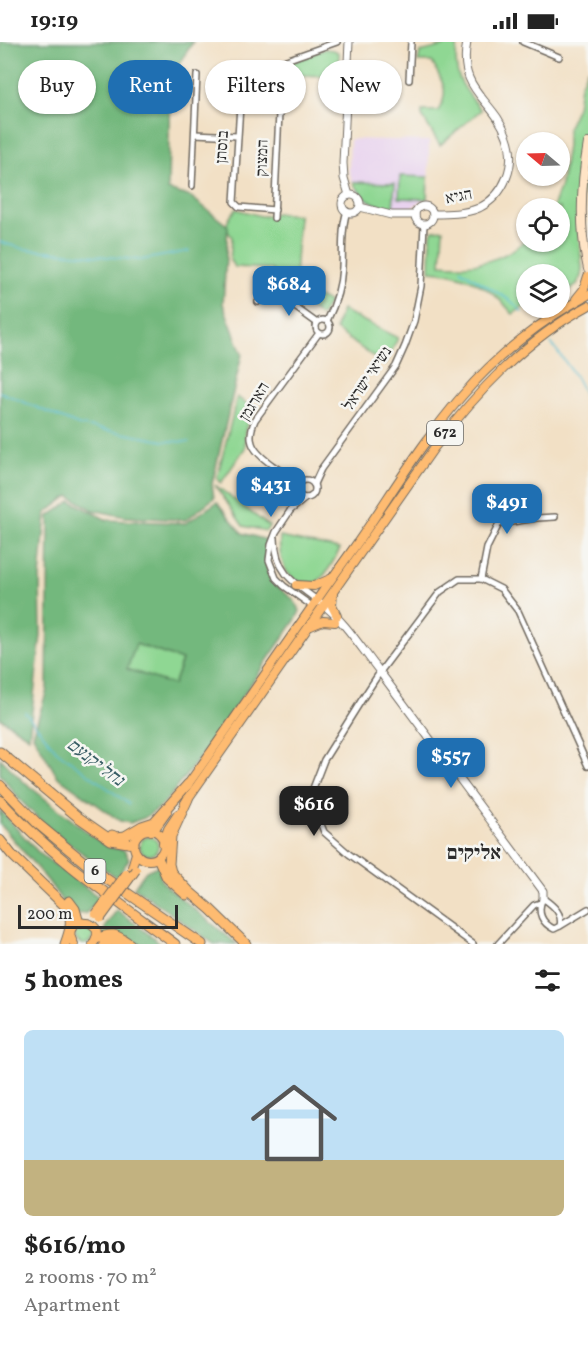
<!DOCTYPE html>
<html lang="en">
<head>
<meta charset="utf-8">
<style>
  body { margin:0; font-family:Vollkorn,"Frank Ruhl Libre",serif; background:#f6f6f6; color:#222; height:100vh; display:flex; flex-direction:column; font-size:22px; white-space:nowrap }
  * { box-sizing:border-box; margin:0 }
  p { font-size:20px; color:#767676 }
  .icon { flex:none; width:33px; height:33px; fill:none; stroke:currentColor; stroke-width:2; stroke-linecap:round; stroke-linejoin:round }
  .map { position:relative; height:902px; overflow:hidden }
  .drawer { display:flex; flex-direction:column; background:#fff; flex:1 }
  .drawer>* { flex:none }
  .guide { position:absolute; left:18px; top:18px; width:552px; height:54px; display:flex; gap:12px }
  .needle { width:39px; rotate:289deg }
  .controls { position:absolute; left:516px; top:90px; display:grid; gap:12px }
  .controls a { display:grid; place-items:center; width:54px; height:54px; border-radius:50%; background:#fff; box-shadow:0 2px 4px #0004; font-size:30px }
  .scale { position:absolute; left:18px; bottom:15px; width:160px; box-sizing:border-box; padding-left:6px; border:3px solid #2b2b2b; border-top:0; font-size:16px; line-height:21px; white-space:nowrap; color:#2b2b2b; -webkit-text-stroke:4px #f6f6f2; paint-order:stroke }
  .price { position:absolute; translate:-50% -51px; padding:0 14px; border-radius:12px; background:#1f6fb2; color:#fff; font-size:20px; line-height:39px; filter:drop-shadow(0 2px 3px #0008) }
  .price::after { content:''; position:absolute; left:50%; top:36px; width:18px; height:14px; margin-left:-9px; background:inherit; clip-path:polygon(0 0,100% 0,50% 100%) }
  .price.active { background:#222; color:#fff }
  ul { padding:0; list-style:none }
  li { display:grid; align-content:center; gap:12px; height:318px; padding:0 24px }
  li+li { border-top:2px solid #e0e0e0 }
  li span { display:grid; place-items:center; height:186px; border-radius:9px; color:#555 }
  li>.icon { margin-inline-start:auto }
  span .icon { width:108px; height:108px; fill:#fffc; stroke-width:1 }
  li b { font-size:26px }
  h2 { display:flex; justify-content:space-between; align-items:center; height:72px; padding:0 24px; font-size:26px }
  .pill { padding:0 21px; border-radius:27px; background:#fff; box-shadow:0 2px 4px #0004; font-size:21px; line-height:54px }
  .pill.active { background:#1f6fb2; color:#fff }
  .status { display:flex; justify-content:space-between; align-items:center; height:42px; padding:0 30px; background:#fff; direction:ltr }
  .status svg { height:16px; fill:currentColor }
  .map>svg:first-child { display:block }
  .built { fill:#e8d2ee }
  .green { fill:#8fd793; stroke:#5d815f; stroke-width:1.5 }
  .forest { fill:#73b87d; stroke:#4f7254; stroke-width:1.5; fill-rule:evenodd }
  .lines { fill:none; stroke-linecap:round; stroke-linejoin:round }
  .stream { stroke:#54bcd1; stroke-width:1.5 }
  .minor-casing { stroke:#716a61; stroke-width:8 }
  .tertiary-casing { stroke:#716a61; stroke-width:9 }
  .secondary-casing { stroke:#716a61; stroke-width:10 }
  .primary-casing { stroke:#716a61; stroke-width:10 }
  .motorway-casing { stroke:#716a61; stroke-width:11 }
  .minor { stroke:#fff; stroke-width:5 }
  .tertiary { stroke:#fff; stroke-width:7 }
  .secondary { stroke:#ffe4c6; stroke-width:8 }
  .primary { stroke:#febb71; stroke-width:8 }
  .motorway { stroke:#febb71; stroke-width:9 }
  .primary-bridge-casing { stroke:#716a61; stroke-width:10; stroke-linecap:butt }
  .primary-bridge { stroke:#febb71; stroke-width:8 }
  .labels { text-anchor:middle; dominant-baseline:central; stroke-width:5; stroke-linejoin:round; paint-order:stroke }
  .shield { fill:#f6f6f2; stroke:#686867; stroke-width:1.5 }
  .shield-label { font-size:15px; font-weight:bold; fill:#2b2b2b }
  .street-label { font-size:16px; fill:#2b2b2b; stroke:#f6f6f2 }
  .water-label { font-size:18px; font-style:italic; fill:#395e65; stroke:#f6f6f2 }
  .quarter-label { font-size:20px; font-weight:bold; fill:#2b2b2b; stroke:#f6f6f2 }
</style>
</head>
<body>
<div class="status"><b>19:19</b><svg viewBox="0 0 49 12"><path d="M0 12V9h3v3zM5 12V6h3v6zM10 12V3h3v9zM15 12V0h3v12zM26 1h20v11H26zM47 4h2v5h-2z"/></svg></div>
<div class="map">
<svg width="588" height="902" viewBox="0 0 588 902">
  <rect width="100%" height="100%" fill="#f6f6f2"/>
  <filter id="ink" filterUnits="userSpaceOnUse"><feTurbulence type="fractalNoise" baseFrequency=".0167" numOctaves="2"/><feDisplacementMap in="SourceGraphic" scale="12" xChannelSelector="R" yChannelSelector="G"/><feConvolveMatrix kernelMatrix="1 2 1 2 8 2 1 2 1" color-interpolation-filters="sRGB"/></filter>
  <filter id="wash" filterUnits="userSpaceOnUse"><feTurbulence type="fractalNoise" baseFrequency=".008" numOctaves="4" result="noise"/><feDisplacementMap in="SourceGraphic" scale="24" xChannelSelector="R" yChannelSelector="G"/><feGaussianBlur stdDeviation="1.35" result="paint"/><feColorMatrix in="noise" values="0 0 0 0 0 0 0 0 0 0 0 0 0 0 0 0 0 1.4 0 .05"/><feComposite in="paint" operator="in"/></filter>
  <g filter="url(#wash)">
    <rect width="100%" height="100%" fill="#f2e0c5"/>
    <polygon class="built" points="350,97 429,99 428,158 422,159 412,165 403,168 380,166 363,157 356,148 349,129"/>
    <g class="green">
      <path d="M444,0H458C451,32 462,44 481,68L440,103L422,74V69H438C451,48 442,40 432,20H418L420,10L444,4Z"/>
      <polygon points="325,7 334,8 339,11 338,34 286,33 287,23 290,21"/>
      <path d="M588,26V79L578,184L582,226L581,234L577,242L573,246L560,254V232H526V263L513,272C490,244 466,231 430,229L431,192L433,188L443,187L441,222C472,226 503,219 526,198V200H560V166H553L561,143L567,104V87L577,65L580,44Z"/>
      <polygon points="400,134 428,135 427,157 399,156"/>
      <path d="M353,140L395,141L393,166C374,164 362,156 353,140Z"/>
      <path d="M236,167L261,174H268L276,171L299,173L295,236C301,250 316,254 329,260L321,274L274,242L279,234L270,227L235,225L230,219L232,195C222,183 228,178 236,167Z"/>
      <polygon points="342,268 398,296 385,323 336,288 337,281"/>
      <polygon points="237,355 254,367 247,382 245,390 245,406 221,441 217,436"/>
      <polygon points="215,443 269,484 266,489 243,484"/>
      <path d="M280,495L340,507C334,517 328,532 318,539C314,542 310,541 304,540C284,539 278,512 280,495Z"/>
      <polygon points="136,602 182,618 173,643 127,627"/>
      <circle cx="149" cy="804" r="9"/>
      <circle cx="84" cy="893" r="9"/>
    </g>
    <g class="forest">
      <polygon points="0,0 193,0 170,36 168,148 191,155 228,184 223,262 242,312 212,442 214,456 186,478 126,475 93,468 69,454 46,471 40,535 41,593 29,695 0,676"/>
      <path d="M71,459L107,478L186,481L217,460L242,491L267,498C264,521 264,535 284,550C291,555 297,560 300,569L296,577L201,714L162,764L144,776L130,781L120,779L57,734L33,693L47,648L49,474ZM136,602L182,618L173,643L127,627Z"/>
      <polygon points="0,716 24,740 96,797 108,805 124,808 129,817 117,836 50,788 19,757 0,732"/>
      <polygon points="0,768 39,811 100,856 86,871 72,873 48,839 0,782"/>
      <polygon points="159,823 161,838 166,844 237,902 214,902 134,845 146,829"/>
      <polygon points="117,868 162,902 135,902 123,894 103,894 106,883"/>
    </g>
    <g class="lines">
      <g class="stream">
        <polyline points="0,200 24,207 141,218 189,209"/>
        <polyline points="461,228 511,259 522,270"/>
        <path d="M551,301C565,319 584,343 588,366"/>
        <polyline points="0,350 78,383 164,399 189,400"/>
        <polyline points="25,670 57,709 129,762"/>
      </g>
    </g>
  </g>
  <g filter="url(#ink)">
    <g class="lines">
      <g class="minor-casing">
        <g id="minor">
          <polyline points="523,0 559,15"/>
          <polyline points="272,22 278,37 280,50 274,176"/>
          <polyline points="409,38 411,0"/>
          <polyline points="195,92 237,94"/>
          <polyline points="192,144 197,33"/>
          <polyline points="275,168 239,165 234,160 241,47 246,36 255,29 337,0"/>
          <polyline points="258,260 265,251 269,248 277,252 317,281"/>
          <circle cx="323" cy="285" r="7"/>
          <path d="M327,279C336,261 341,245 342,225C343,207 341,187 347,169"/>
          <circle cx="306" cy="447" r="9"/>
          <path d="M301,439C288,435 256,415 252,401C249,393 252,385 255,378L319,291"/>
          <polyline points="314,442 321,427 396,324 405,304 414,279 421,244 424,182"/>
          <polyline points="298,451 290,469 276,490 271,503 269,518 276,536 284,544 312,564"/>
          <polyline points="291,468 306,456"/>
          <path d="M275,496C275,529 292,540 317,558"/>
          <polyline points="481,537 487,506 499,482 537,476 555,475"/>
          <path d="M544,857C554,864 563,872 560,884L554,887C542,881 537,871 542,858Z"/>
          <polyline points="560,884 588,867"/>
          <polyline points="473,902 349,812 324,790 317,772 312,749 324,718 361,659 380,630 440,550 459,537 481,537 501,547 518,569 588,724"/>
          <polyline points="498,902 534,863 540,861"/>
        </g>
      </g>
      <g class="tertiary-casing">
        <g id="tertiary">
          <polyline points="349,0 343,121 344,136 349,153"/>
          <circle cx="351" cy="162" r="9"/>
          <circle cx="424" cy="173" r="9"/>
          <polyline points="360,165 391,173 415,173"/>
          <path d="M433,172C448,172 464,172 479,166C505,153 517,122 507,95C494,56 457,50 467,0"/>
          <path d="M321,561C345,579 361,606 380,630L543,849V857"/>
        </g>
      </g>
      <g class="secondary-casing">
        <path id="secondary" d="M588,101C581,141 579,187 588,227"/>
      </g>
      <g class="primary-casing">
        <g id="primary">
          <polyline points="576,257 584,247 588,234"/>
          <polyline points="296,543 314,544 330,537"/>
          <polyline points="333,552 332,564 337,574"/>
          <polyline points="311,584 323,579 335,580"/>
          <path d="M186,745C242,667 296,586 353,507C389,456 420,402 461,355C495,315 541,278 588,253"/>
          <path d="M185,761L434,406C476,351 526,297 588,264"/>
          <circle cx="149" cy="803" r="15"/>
          <polyline points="151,789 157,784 167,770"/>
          <polyline points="163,801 168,787 178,772"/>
          <polyline points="132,825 136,811"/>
          <path d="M74,902C56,873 112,874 93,902"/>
        </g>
      </g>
      <g class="motorway-casing">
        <g id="motorway">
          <polyline points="0,710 78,775 111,798 134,802"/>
          <polyline points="0,743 38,782 95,829 202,902"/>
          <polyline points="188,757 171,794 169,822 171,830 190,850 210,867 246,902"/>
          <path d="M0,758C51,814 114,857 175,902"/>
          <polyline points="112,793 117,795 125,794 142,784 154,780 188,742"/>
          <path d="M0,798L12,813L65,864C74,876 70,889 65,902"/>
          <polyline points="158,816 167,836 186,853"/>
          <polyline points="69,859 75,867 79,881"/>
          <path d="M96,897C113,890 115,892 130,902"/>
          <polyline points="104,902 111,899 123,902"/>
        </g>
      </g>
      <use href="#minor" class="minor"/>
      <use href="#tertiary" class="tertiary"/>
      <use href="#secondary" class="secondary"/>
      <use href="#primary" class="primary"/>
      <use href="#motorway" class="motorway"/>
      <g class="primary-bridge-casing">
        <g id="primary-bridge">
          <polyline points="96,872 126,832"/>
          <polyline points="101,876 136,828"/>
        </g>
      </g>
      <use href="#primary-bridge" class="primary-bridge"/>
    </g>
  </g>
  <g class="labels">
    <g class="shield">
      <rect x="427" y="379" width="36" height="24" rx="4.5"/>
      <rect x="84.5" y="817" width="21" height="24" rx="4.5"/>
    </g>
    <g class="shield-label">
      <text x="445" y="391">672</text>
      <text x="95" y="829">6</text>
    </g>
    <g class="street-label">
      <text transform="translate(223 105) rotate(-86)">בוסתן</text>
      <text transform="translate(263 116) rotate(-88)">המצוק</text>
      <text transform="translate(459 155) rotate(-11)">הגיא</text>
      <text transform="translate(368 337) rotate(-56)">נשיאי ישראל</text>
      <text transform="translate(255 360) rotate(-58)">הארגמן</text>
    </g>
    <g class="water-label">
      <text transform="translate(95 721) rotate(37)">נחל יקנעם</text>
    </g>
    <g class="quarter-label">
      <text x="474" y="812">אליקים</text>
    </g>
  </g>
</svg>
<div class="controls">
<a><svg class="needle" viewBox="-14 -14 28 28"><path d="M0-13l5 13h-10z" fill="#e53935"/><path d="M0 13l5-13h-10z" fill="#767676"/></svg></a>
<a><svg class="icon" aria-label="locate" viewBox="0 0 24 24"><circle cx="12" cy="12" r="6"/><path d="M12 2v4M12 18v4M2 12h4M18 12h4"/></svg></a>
<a><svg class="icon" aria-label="layers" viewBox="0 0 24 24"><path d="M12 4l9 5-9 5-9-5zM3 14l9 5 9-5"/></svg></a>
</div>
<div class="scale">200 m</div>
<b class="price" style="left:289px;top:275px">$684</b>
<b class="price" style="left:271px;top:476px">$431</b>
<b class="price" style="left:507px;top:493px">$491</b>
<b class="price" style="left:451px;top:747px">$557</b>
<b class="price active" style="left:314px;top:795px">$616</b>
<div class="guide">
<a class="pill">Buy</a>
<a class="pill active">Rent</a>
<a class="pill">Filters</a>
<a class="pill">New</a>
</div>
</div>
<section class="drawer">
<h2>5 homes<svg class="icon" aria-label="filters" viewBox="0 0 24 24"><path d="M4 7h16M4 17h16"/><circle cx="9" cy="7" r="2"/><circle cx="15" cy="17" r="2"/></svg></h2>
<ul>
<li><span style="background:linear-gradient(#bfe0f5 70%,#c2b280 0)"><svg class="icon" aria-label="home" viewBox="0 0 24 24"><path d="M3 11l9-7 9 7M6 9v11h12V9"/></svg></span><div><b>$616/mo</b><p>2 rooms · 70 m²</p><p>Apartment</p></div></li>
</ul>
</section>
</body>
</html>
